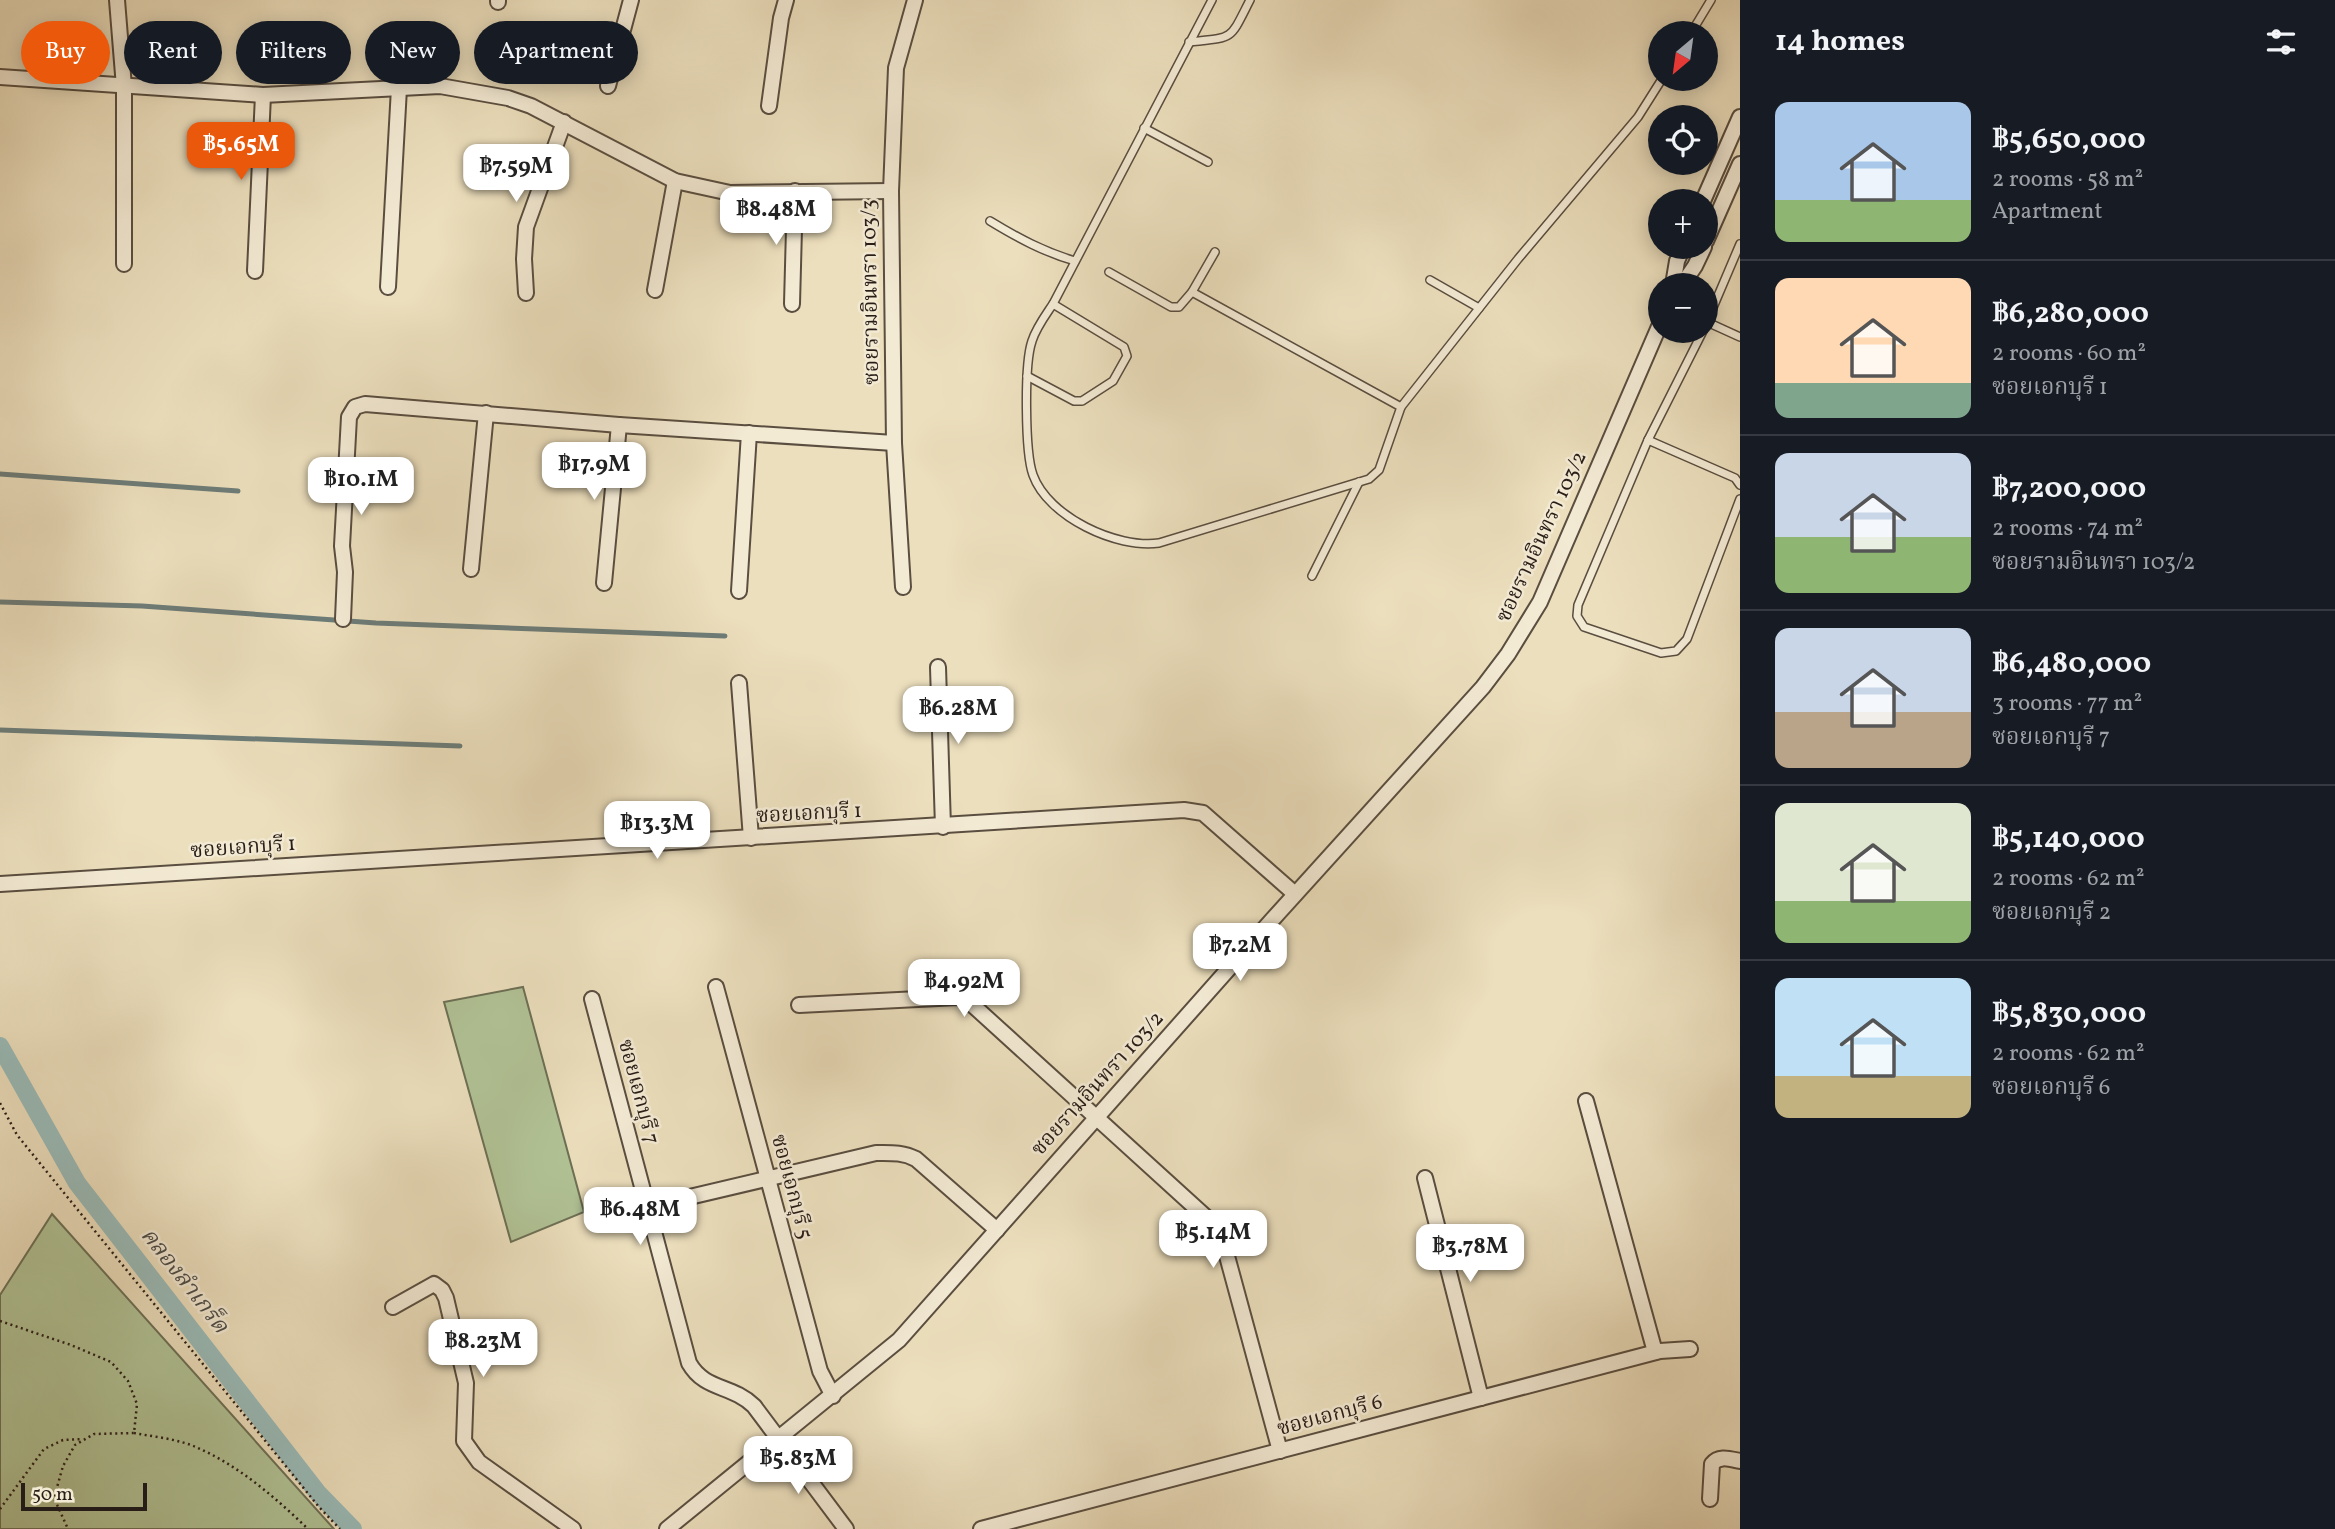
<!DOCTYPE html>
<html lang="en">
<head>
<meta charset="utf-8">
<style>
  body { margin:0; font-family:Vollkorn,"Noto Serif Thai",serif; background:#20242c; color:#f1f3f6; height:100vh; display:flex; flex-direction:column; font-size:26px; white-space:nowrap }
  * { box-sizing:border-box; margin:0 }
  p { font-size:23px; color:#9ea1a6 }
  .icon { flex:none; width:38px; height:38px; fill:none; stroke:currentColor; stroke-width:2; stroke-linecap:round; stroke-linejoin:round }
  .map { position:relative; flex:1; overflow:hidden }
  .sheet { display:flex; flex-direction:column; background:#171b24; width:595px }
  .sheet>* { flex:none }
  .guide { position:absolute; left:21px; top:21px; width:665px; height:63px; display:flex; gap:14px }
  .needle { width:46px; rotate:209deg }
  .tools { position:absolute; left:1648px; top:21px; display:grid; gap:14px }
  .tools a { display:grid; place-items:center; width:70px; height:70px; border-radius:50%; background:#171b24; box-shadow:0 4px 18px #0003; font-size:35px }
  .scale { position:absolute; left:21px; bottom:18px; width:126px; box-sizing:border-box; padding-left:7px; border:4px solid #291d17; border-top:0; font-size:19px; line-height:24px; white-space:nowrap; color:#291d17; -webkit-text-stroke:5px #f3ead4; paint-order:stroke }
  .price { position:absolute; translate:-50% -60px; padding:0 16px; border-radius:14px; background:#fff; color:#222; font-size:23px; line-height:46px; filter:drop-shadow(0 2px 4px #0008) }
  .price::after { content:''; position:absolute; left:50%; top:42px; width:21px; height:16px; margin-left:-10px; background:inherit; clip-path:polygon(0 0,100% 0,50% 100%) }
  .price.on { background:#ea580c; color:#fff }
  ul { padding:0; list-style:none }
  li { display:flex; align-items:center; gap:21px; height:175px; padding:0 35px }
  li+li { border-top:2px solid #363941 }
  li span { display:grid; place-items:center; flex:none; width:196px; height:140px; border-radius:14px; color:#555 }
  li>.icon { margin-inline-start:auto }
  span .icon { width:84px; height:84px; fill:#fffc; stroke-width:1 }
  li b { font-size:30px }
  h2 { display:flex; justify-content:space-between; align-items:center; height:84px; padding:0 35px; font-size:30px }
  .tag { padding:0 24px; border-radius:32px; background:#171b24; box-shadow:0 4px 18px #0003; font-size:24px; line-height:63px }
  .tag.on { background:#ea580c; color:#fff }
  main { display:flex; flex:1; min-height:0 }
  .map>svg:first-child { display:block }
  .green { fill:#b1c396; stroke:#6d7056; stroke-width:2 }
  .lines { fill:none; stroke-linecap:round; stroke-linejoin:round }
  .stream { stroke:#6d7c78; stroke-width:5 }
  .canal { stroke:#9abbb8; stroke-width:18 }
  .service-casing { stroke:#5a4e40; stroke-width:10 }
  .minor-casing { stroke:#5a4e40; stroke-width:18 }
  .path { stroke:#291d17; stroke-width:2.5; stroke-dasharray:2 3.5; stroke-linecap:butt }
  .service { stroke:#f3ead4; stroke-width:7 }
  .minor { stroke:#f3ead4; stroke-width:14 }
  .labels { text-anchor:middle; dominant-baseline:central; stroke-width:5; stroke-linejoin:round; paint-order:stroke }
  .street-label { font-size:21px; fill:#291d17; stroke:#f3ead4 }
  .water-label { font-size:23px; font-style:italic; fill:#4b4c47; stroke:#f3ead4 }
</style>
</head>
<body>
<main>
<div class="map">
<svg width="1740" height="1529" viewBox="0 0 1740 1529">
  <rect width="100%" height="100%" fill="#ecdfbd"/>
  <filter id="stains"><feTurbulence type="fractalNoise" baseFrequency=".00286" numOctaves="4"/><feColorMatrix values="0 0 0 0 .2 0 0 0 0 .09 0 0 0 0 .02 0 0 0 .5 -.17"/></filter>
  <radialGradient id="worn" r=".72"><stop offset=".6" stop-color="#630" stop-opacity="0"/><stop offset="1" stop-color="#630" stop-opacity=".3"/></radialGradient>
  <g class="green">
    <polygon points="523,987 584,1212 511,1242 444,1002"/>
    <polygon points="52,1214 334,1529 0,1529 0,1295"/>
  </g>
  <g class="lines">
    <g class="stream">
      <polyline points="0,474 238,491"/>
      <polyline points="0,602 142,606 376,623 725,636"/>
      <polyline points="0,730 460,746"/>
    </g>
    <polyline class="canal" points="0,1046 77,1183 318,1493 353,1529"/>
    <g class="service-casing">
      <g id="service">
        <path d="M1212,0L1053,304C1045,316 1036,328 1032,341C1024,364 1025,453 1033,475C1048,517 1117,549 1159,543L1369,479L1379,470L1401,407"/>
        <polyline points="1691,33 1711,0"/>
        <path d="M1189,42C1235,37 1229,41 1250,0"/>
        <polyline points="1144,128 1208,162"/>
        <path d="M990,221C1018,238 1044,252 1075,261"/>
        <polyline points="1215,252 1192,292 1401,407 1518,259 1638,117 1662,79"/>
        <polyline points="1109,272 1171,307 1179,307 1192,292"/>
        <polyline points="1430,280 1479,308"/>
        <polyline points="1707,322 1740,337"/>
        <polyline points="1706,324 1740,244"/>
        <polyline points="1703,331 1648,440 1735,478 1740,485"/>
        <polyline points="1027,376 1074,401 1082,401 1113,381 1127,356 1124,347 1053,304"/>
        <polyline points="1648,440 1578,605 1577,616 1584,627 1661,653 1676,651 1687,639 1740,499"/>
        <polyline points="1312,576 1359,482"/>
      </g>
    </g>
    <g class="minor-casing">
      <g id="minor">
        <polyline points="117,0 124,87 124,264"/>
        <polyline points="498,2 498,0"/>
        <polyline points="0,77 263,95 440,86 508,98 531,106 675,181 730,193 891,191"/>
        <polyline points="608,86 631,0"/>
        <polyline points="769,106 781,18 786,0"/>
        <polyline points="1703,201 1740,117"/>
        <polyline points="1706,241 1740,164"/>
        <polyline points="255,271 263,95"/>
        <polyline points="1673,285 1677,261 1683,247"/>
        <polyline points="1682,285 1695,266 1704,247"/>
        <polyline points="388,287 399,88"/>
        <polyline points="655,290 675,181"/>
        <polyline points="526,293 524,259 526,227 564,122"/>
        <polyline points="792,304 795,191"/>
        <polyline points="471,569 486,413"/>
        <polyline points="604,583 619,425"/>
        <polyline points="903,587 894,443 891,191 896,68 915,0"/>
        <polyline points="739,591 749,433"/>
        <polyline points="343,619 345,572 342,546 349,417 355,407 365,404 619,425 894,443"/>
        <polyline points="938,667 943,827"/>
        <polyline points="739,683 751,838"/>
        <polyline points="0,884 1184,810 1203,813 1295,894"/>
        <polyline points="716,987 820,1371 833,1396"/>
        <path d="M592,999L689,1363C705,1391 731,1384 754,1406L846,1529"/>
        <polyline points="799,1005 958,997 966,999 1208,1219 1218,1231 1224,1245 1280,1451"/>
        <polyline points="1586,1101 1655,1352"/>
        <polyline points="1425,1178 1481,1398"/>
        <path d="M647,1207L876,1153C890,1153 903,1152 916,1159L997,1230"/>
        <polyline points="393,1307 434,1284 442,1290 446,1298 466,1383 464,1441 479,1462 573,1529"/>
        <path d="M1710,1499L1712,1464C1719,1455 1730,1459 1740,1461"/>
        <polyline points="667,1529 899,1340 1272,920 1483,687 1508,654 1540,602 1661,322"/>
        <polyline points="981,1529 1660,1351 1690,1349"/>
      </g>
    </g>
    <g class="path">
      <polyline points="0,1103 17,1135 319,1507 340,1529"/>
      <polyline points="0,1321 71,1345 111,1362 128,1381 137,1404 134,1433 94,1434 75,1445 63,1466 54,1498 68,1529"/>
      <path d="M134,1433C155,1437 179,1439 198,1448C239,1466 276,1498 308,1529"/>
      <polyline points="0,1509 44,1449 63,1440 83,1439"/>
    </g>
    <use href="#service" class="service"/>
    <use href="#minor" class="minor"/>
  </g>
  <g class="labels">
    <g class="street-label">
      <text transform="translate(871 292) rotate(-91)">ซอยรามอินทรา 103/3</text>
      <text transform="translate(1542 537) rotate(-65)">ซอยรามอินทรา 103/2</text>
      <text transform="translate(809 814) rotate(-3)">ซอยเอกบุรี 1</text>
      <text transform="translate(243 848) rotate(-4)">ซอยเอกบุรี 1</text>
      <text transform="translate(1098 1084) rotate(-48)">ซอยรามอินทรา 103/2</text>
      <text transform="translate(638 1092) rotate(75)">ซอยเอกบุรี 7</text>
      <text transform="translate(791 1187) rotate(75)">ซอยเอกบุรี 5</text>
      <text transform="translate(1330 1416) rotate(-15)">ซอยเอกบุรี 6</text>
    </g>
    <g class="water-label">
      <text transform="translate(184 1281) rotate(52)">คลองลำเกร็ด</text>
    </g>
  </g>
  <rect width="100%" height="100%" filter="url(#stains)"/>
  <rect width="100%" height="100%" fill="url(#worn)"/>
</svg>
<div class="tools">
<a><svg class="needle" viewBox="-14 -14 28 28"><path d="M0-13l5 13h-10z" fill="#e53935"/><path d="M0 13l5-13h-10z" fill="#9ea1a6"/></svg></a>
<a><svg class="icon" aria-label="locate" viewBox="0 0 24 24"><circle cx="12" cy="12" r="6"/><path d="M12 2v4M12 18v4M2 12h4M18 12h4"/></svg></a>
<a>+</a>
<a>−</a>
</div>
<div class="scale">50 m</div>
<b class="price on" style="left:241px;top:182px">฿5.65M</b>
<b class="price" style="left:516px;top:204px">฿7.59M</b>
<b class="price" style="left:776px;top:247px">฿8.48M</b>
<b class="price" style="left:594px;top:502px">฿17.9M</b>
<b class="price" style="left:361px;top:517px">฿10.1M</b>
<b class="price" style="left:958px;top:746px">฿6.28M</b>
<b class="price" style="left:657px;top:861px">฿13.3M</b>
<b class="price" style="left:1240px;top:983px">฿7.2M</b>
<b class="price" style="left:964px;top:1019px">฿4.92M</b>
<b class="price" style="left:640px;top:1247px">฿6.48M</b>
<b class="price" style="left:1213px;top:1270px">฿5.14M</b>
<b class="price" style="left:1470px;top:1284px">฿3.78M</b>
<b class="price" style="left:483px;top:1379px">฿8.23M</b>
<b class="price" style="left:798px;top:1496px">฿5.83M</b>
<div class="guide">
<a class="tag on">Buy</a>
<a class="tag">Rent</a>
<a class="tag">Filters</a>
<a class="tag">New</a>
<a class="tag">Apartment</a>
</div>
</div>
<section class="sheet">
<h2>14 homes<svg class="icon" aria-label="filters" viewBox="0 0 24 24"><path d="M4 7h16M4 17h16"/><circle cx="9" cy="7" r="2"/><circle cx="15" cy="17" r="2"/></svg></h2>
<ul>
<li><span style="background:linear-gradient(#a9c7e8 70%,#8fb573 0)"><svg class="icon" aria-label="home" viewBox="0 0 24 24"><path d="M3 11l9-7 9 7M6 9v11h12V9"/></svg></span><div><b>฿5,650,000</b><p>2 rooms · 58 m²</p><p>Apartment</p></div></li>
<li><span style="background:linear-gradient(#ffd9b3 75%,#7fa58c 0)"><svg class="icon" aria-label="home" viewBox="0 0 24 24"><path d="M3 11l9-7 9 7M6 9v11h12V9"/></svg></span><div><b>฿6,280,000</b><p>2 rooms · 60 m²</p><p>ซอยเอกบุรี 1</p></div></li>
<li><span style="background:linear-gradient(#c9d6e8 60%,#8fb573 0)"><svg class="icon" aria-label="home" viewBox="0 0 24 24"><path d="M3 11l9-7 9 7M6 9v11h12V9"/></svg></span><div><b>฿7,200,000</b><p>2 rooms · 74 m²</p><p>ซอยรามอินทรา 103/2</p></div></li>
<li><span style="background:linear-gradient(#c9d6e8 60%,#b9a48a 0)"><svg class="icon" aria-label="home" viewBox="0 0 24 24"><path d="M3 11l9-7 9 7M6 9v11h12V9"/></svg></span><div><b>฿6,480,000</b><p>3 rooms · 77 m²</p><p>ซอยเอกบุรี 7</p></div></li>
<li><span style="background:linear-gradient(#dfe7d0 70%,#8fb573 0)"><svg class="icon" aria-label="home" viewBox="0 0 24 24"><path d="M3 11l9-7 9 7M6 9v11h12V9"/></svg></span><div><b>฿5,140,000</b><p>2 rooms · 62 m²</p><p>ซอยเอกบุรี 2</p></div></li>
<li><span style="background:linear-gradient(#bfe0f5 70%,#c2b280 0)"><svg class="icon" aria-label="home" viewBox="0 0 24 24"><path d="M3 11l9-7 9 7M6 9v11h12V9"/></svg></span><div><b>฿5,830,000</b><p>2 rooms · 62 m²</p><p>ซอยเอกบุรี 6</p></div></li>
</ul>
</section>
</main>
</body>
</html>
